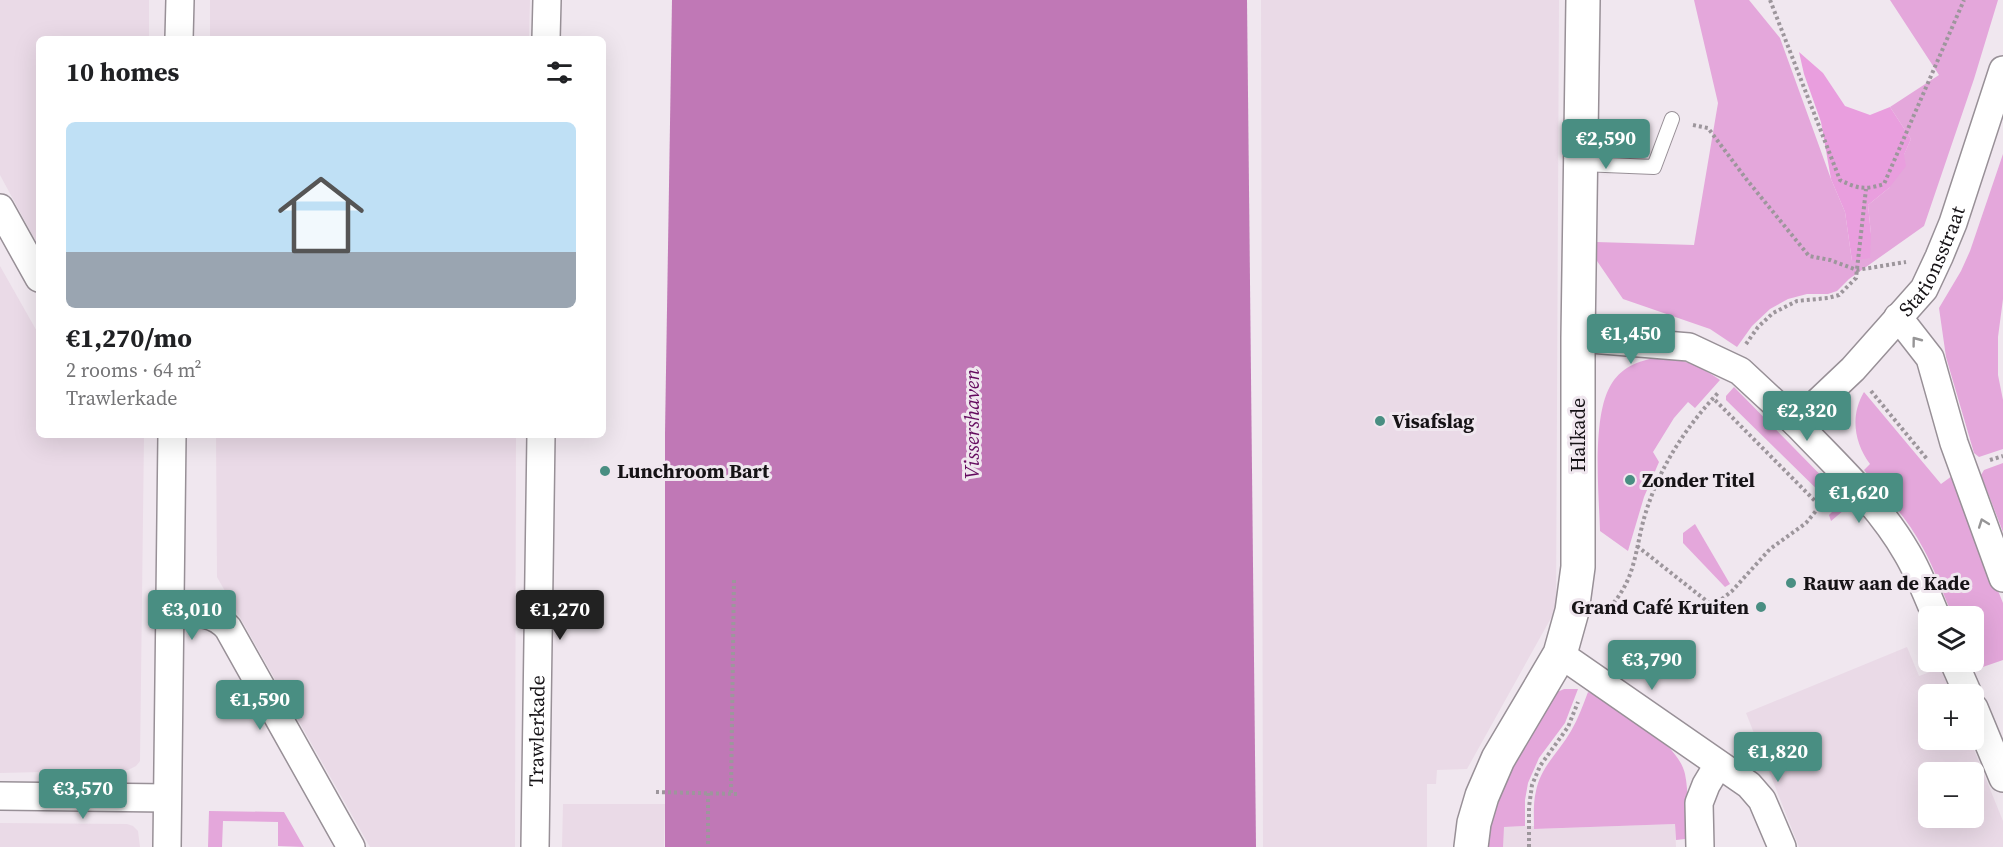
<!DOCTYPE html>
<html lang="en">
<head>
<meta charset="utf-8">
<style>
  body { margin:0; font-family:"Source Serif 4",serif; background:#f2f2f2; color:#202124; height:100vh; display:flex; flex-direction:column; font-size:22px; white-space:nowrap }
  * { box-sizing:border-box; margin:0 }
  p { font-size:20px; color:#757577 }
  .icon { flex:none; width:33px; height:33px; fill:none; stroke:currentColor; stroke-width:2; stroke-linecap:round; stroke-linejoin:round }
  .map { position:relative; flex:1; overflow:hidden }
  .sheet { position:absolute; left:36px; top:36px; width:570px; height:402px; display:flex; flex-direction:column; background:#fff; border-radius:9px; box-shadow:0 6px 24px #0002 }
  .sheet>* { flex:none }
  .fabs { position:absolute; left:1918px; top:606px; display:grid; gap:12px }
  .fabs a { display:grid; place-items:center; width:66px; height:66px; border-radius:9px; background:#fff; box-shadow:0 6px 24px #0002; font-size:30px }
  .price { position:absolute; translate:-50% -51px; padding:0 14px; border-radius:6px; background:#498e82; color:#fff; font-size:20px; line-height:39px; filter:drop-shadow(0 2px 3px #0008) }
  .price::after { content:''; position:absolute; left:50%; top:36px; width:18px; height:14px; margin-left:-9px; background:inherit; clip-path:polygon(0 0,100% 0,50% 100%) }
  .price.on { background:#222; color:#fff }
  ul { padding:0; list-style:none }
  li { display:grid; align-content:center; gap:12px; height:318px; padding:0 30px }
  li span { display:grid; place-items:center; height:186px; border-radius:9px; color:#555 }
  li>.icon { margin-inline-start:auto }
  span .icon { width:108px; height:108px; fill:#fffc; stroke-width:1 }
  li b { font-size:26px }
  h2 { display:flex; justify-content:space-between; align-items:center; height:72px; padding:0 30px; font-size:26px }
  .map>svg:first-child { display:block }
  .built { fill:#eadae7; fill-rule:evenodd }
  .green { fill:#e4a7db }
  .forest { fill:#e99ede }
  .water { fill:#c078b6 }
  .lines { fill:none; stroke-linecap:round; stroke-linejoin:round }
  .service-casing { stroke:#989097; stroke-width:16 }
  .minor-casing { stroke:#989097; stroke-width:30 }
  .tertiary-casing { stroke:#989097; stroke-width:36 }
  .path { stroke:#9d969c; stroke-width:4; stroke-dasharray:3 3; stroke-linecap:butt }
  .service { stroke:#fff; stroke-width:14 }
  .minor { stroke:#fff; stroke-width:27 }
  .tertiary { stroke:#fff; stroke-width:33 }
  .oneway { stroke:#969596 }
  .poi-dot { fill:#498e82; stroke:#f0e7ef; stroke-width:2 }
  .labels { text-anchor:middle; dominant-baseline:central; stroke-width:6; stroke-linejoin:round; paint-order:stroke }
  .street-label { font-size:20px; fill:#161316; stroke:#f0e7ef }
  .poi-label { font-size:20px; font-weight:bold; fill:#161316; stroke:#f0e7ef; text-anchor:start }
  .water-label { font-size:21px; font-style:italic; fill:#640a5e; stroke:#f0e7ef }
</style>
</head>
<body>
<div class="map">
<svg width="2003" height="847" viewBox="0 0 2003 847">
  <rect width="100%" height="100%" fill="#f0e7ef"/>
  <g class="built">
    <polygon points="0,0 149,0 149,39 39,39 39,247 0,175"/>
    <polygon points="210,0 530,0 529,39 210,39"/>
    <polygon points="1261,0 1559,0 1556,609 1467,769 1437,770 1436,784 1427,784 1427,847 1263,847"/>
    <polygon points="0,266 39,335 39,435 144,435 140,761 136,766 128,770 0,773"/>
    <polygon points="216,435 516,435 515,847 370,847 217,577"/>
    <path d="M1907,647L1919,676L1941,668L1951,694H1929V740H1970L2003,821V847H1799L1746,713ZM1974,772V818H1929V772Z"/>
    <polygon points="563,804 665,804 664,847 562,847"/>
    <polygon points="0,823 127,824 133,826 138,831 140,847 0,847"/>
    <polygon points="1675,824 1676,847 1503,847 1503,827 1534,826 1534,828 1537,829"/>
  </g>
  <g class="green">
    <polygon points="1694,0 1749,0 1780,38 1831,179 1845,212 1852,261 1871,234 1868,205 1889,188 1911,139 1890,107 1939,75 1890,0 1998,0 1974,79 1924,226 1849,279 1837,291 1828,294 1807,294 1788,299 1770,309 1752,326 1737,347 1710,329 1623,299 1597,261 1596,242 1694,245 1718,103"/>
    <polygon points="2003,154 2003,299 1998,337 1998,375 2003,400 2003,449 1979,457 1974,453 1946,357 1939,308 1961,271 1970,251"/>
    <path d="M1660,357C1684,359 1700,366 1720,380L1695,408L1688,402L1674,418L1653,452L1659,462L1644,497L1628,551L1600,531C1599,493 1591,415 1612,383C1623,366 1641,360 1660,357Z"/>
    <polygon points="1734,387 1850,505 1831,521 1829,515 1833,511 1833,505 1726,400 1726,396"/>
    <path d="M1864,392L1941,484L1952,476L2003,603V660L1977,669L1973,662L1974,616H1953C1943,594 1935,570 1923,548C1908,519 1885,495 1864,470L1870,464C1854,442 1850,416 1864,392Z"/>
    <polygon points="2003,463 2003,532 1981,475 1984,470"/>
    <polygon points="1695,524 1730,584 1725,587 1683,543 1683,533"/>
    <polygon points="1564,689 1578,689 1565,723 1539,758 1528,783 1525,800 1525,826 1504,827 1503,847 1484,847 1494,798 1553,694"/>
    <path d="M1588,692L1596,695C1623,713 1678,742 1685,774C1689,793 1687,815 1687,835L1685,839L1676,840L1675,824L1534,829C1534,816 1533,803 1536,791C1541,766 1559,752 1571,731C1578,719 1583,705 1588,692Z"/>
    <polygon points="209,811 284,812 304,847 278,846 278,822 223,821 222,847 208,847"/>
  </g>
  <polygon class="forest" points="1799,52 1823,73 1845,106 1870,115 1890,107 1911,139 1904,155 1906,166 1889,188 1868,205 1871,234 1870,258 1852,261 1845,212 1831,179 1821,122 1804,74"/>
  <polygon class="water" points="672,0 1247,0 1256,847 665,847 665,433"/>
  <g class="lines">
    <g class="service-casing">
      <polyline id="service" points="1581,164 1654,167 1672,119"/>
    </g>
    <g class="minor-casing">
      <g id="minor">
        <polyline points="179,39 180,0"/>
        <polyline points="546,39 547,0"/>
        <polyline points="0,208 39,278"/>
        <polyline points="1898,317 1930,358 1954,443 2003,578"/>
        <path id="s1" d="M1578,338L1689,347L1740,371L1796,423L1853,369L1924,289L1939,257L1953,223L2003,70"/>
        <path d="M1796,423C1835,464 1879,504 1907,553C1919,573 1927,595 1936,616"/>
        <path d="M169,612C191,613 213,610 228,628L351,847"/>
        <polyline points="1560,654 1749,785 1762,800 1782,847"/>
        <polyline points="1954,662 1968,694"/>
        <polyline points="1974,708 2003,778"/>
        <polyline points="0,796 167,798"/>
        <polyline points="167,847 172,435"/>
        <path id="s2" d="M535,847L541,435"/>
        <polyline points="1700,847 1699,803 1706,785 1718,765"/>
      </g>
    </g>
    <g class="tertiary-casing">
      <polyline id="tertiary" points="1471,847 1474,823 1482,796 1498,759 1560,654 1572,611 1578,567 1578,338 1583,0"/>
    </g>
    <g class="path">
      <path d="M1770,0L1840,180C1858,189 1865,190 1884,184L1964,0"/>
      <polyline points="1693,125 1708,128 1747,180 1809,256 1830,260 1857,270 1906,262"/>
      <polyline points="1746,344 1758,327 1773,313 1797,301 1828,298 1839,295 1856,278 1866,189"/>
      <polyline points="1871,391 1927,459"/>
      <polyline points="1990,460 2003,456"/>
      <polyline points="1637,546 1713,606 1732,591 1770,549 1806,523 1820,506 1713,398"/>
      <path d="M1606,612C1610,606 1616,601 1620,594C1636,571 1637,541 1645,515C1659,468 1685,428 1718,393"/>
      <polyline points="656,792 738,794"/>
      <polyline points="708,793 708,847"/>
      <polyline points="731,793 734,577"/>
      <polyline points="1529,847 1529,807 1532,785 1540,766 1568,727 1578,702"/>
    </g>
    <use href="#service" class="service"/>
    <use href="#minor" class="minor"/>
    <use href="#tertiary" class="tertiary"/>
  </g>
  <defs><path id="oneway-chevron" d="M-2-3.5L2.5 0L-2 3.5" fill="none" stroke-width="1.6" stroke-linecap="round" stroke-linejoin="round" transform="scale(1.5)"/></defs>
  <g class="oneway">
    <use href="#oneway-chevron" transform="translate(1916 341) rotate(-127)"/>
    <use href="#oneway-chevron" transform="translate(1983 523) rotate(-110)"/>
  </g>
  <g class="poi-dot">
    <circle cx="1380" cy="421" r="6"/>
    <circle cx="605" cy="471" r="6"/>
    <circle cx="1630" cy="480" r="6"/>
    <circle cx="1791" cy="583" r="6"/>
    <circle cx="1761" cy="607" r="6"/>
  </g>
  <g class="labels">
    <g class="street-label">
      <text stroke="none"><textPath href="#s1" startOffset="458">Stationsstraat</textPath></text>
      <text transform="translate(1578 435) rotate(-90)">Halkade</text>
      <text stroke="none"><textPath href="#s2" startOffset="116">Trawlerkade</textPath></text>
    </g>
    <g class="poi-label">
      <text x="1392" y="421">Visafslag</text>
      <text x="617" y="471">Lunchroom Bart</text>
      <text x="1642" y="480">Zonder Titel</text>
      <text x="1803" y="583">Rauw aan de Kade</text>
      <text x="1749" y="607" text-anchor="end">Grand Café Kruiten</text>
    </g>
    <g class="water-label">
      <text transform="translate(971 424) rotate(-90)">Vissershaven</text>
    </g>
  </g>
</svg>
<div class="fabs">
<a><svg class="icon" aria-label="layers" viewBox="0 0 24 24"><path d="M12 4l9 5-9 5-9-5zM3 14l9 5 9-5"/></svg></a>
<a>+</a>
<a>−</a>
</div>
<b class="price" style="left:1606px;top:170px">€2,590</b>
<b class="price" style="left:1631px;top:365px">€1,450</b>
<b class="price" style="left:1807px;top:442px">€2,320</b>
<b class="price" style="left:1859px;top:524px">€1,620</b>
<b class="price" style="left:192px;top:641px">€3,010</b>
<b class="price on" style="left:560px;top:641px">€1,270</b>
<b class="price" style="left:1652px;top:691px">€3,790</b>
<b class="price" style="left:260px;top:731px">€1,590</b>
<b class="price" style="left:1778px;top:783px">€1,820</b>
<b class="price" style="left:83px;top:820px">€3,570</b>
<section class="sheet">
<h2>10 homes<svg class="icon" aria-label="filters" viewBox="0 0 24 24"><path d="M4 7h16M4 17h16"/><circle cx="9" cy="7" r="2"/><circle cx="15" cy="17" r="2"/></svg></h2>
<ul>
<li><span style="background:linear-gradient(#bfe0f5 70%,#9aa5b1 0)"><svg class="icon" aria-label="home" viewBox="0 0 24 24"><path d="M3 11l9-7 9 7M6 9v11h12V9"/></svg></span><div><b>€1,270/mo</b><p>2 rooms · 64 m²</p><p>Trawlerkade</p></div></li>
</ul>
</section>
</div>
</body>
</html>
